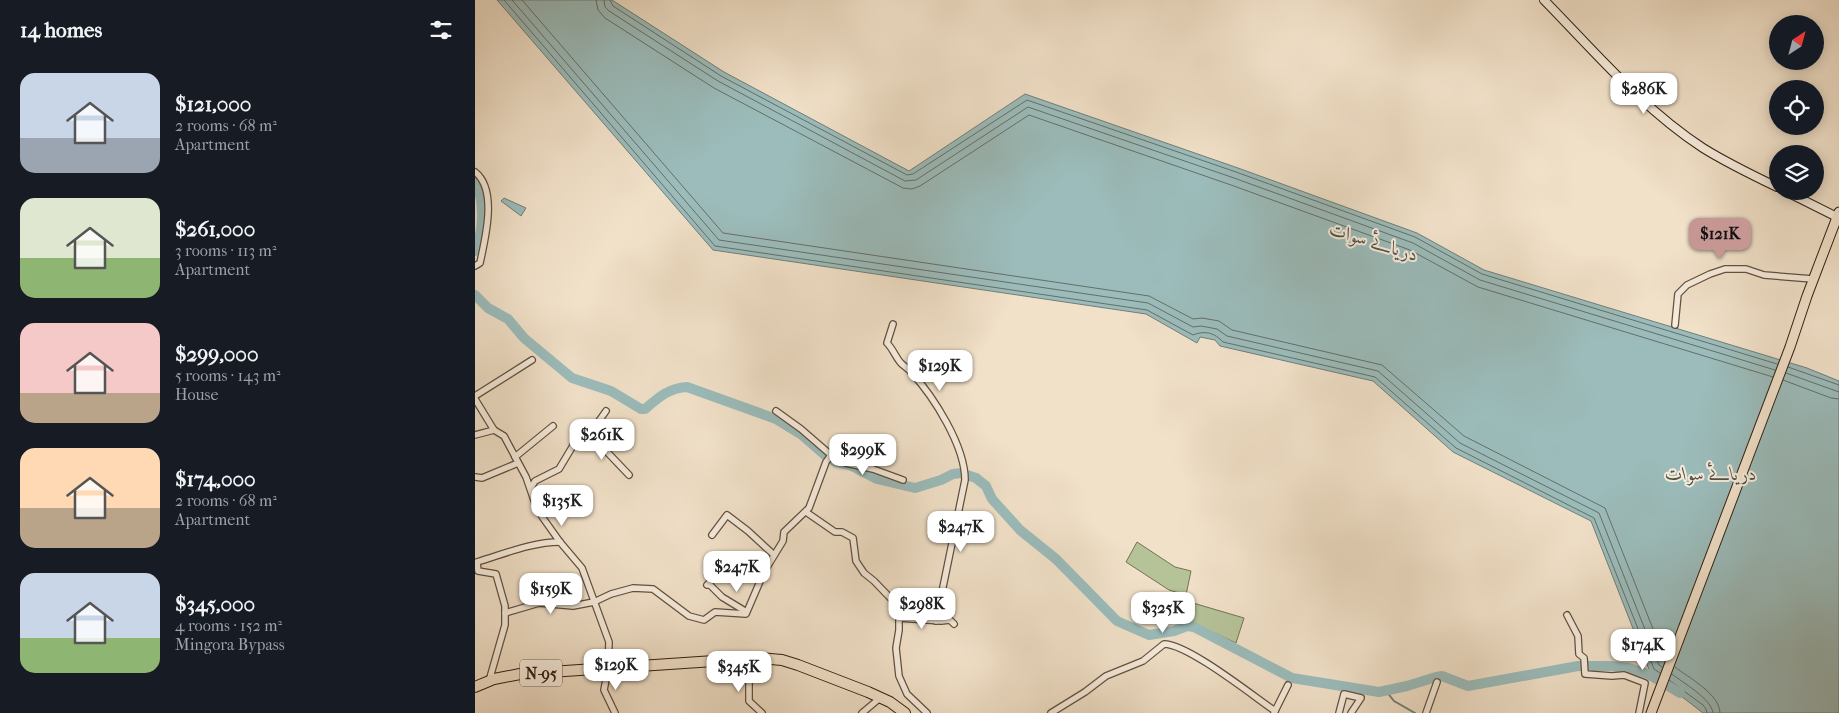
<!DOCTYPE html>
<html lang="en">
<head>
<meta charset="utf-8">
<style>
  body { margin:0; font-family:"IM FELL French Canon",Amiri,serif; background:#242831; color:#f1f3f6; height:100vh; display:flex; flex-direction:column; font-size:19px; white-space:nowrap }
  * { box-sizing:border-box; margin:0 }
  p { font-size:16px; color:#9ea1a6 }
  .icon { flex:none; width:28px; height:28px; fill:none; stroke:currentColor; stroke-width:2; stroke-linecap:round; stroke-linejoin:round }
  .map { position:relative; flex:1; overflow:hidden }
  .panel { display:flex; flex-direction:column; background:#171b24; width:475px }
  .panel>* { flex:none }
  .needle { width:32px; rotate:36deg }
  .fabs { position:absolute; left:1294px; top:15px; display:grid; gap:10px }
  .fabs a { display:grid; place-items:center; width:55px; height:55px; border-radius:50%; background:#171b24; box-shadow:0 2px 12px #0003; font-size:25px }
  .price { position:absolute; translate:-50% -42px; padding:0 11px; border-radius:10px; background:#fff; color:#222; font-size:16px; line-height:32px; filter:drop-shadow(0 1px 2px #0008) }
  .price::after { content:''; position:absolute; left:50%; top:30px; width:15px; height:11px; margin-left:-8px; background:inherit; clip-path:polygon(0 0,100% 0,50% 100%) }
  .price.current { background:#c59692; color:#111 }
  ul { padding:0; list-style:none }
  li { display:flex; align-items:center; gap:15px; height:125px; padding:0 20px }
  li span { display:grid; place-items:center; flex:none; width:140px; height:100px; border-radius:15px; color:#555 }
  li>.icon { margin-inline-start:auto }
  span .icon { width:60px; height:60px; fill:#fffc; stroke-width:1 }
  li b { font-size:21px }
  h2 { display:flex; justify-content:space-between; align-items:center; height:60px; padding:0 20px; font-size:21px }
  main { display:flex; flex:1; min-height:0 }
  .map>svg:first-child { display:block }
  .green { fill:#b6c399; stroke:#747256 }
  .water { fill:#9bbcbb; stroke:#717e78 }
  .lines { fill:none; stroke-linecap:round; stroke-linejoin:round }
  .shore { stroke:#666e67; stroke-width:1 }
  .stream { stroke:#717e78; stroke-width:2 }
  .river { stroke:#9bbcbb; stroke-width:10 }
  .street-casing { stroke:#625040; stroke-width:8 }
  .secondary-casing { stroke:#322013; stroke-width:10 }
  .primary-casing { stroke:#322013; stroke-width:11 }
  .highway-casing { stroke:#322013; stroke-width:12 }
  .street { stroke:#f6ecdc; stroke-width:5.5 }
  .secondary { stroke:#f6ecdc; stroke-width:8 }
  .primary { stroke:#f1e1c9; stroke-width:9 }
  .highway { stroke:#f1e1c9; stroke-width:10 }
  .labels { text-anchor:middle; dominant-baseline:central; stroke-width:4; stroke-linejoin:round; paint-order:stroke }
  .shield { fill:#f6ecdc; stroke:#6d5d4f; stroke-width:1 }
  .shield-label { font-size:16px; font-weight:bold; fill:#322013 }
  .water-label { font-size:19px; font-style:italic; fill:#524f45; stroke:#f6ecdc }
</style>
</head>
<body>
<main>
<section class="panel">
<h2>14 homes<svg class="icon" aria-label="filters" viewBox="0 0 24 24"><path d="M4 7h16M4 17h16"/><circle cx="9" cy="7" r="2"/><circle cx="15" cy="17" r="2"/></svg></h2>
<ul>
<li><span style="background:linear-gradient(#c9d6e8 65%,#9aa5b1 0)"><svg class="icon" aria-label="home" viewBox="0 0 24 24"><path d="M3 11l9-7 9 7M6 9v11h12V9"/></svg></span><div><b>$121,000</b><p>2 rooms · 68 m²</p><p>Apartment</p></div></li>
<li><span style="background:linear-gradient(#dfe7d0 60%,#8fb573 0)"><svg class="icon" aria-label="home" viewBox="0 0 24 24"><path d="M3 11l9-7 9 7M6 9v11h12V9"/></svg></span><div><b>$261,000</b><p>3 rooms · 113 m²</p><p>Apartment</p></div></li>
<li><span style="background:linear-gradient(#f6c9c9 70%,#b9a48a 0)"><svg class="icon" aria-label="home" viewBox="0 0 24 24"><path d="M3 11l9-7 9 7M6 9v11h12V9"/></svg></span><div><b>$299,000</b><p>5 rooms · 143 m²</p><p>House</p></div></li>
<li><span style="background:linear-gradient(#ffd9b3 60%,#b9a48a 0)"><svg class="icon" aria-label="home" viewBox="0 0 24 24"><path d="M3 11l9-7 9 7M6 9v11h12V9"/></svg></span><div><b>$174,000</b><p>2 rooms · 68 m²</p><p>Apartment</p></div></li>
<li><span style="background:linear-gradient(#c9d6e8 65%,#8fb573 0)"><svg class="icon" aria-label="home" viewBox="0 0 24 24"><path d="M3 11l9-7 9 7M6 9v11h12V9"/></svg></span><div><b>$345,000</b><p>4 rooms · 152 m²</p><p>Mingora Bypass</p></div></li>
</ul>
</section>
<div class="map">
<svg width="1364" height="713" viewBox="0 0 1364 713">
  <rect width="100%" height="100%" fill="#f1e1c9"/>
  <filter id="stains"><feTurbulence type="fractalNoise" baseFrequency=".004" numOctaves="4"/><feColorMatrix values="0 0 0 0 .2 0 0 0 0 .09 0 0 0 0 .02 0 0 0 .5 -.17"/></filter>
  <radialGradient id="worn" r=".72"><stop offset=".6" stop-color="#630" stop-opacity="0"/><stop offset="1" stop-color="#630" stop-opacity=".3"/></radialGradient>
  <g class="green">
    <polygon points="662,542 700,567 716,571 711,595 694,590 651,562"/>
    <polygon points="701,598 769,618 761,643 714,621 702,621 695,617"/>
  </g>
  <g class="water">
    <polygon points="22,0 137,0 249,72 434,171 550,94 763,168 942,233 1009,270 1332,368 1364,381 1364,713 1228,713 1175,672 1116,521 978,452 898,381 745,346 740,340 725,337 722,343 671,314 238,250"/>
    <polygon points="29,198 51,208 46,216 26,201"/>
  </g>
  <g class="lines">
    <g class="shore">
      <path d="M29,0L240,246L672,310L718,335C730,330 740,333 748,342L900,377L981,448L1119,518L1179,669L1185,673"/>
      <polyline points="37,0 244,240 673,303 718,327 726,326 742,329 752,336 903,371 985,443 1124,513 1184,665 1187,667"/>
      <polyline points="47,0 248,233 674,296 718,319 727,318 744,321 757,330 907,365 989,436 1130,508 1190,659"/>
      <polyline points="121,0 123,10 130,18 239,88 428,188 437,189 445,186 554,115 756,185 935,250 1003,287 1298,377"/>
      <polyline points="129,0 130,7 134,11 243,81 430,181 441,180 553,107 759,178 938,243 1005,280 1300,370"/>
      <polyline points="135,0 138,6 246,76 432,175 438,174 552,100 761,172 940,237 1007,274 1302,364"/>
      <polyline points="1313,367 1364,385"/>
      <polyline points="1311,373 1364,392"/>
      <polyline points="1308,380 1356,398 1364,399"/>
      <path d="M1200,667C1214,678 1245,694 1245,713"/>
      <path d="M1197,674C1208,683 1237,699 1238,713"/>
      <polyline points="1194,680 1228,705 1231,709 1232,713"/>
    </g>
    <polyline class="stream" points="911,691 919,701 940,713"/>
    <g class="river">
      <path d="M0,181C10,200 9,231 0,251"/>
      <path d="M0,295L13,308L33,319L49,338L97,378L136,391L166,409H170C184,397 194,388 212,387L301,419L327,435L351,456L361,462L377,466L402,479L440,488L466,480L478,474L486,473L501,478L511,486L517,499L545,530L581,559L642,621L674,635L699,631L712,626L719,627L817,678L904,692L932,686L961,677L967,676L993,686L1103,666H1136L1154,668L1173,674L1205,693"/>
    </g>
    <g class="street-casing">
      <g id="street">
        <path d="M0,172C23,190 10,239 5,263L0,266"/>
        <path d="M418,324L412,343C418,349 420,356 425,362C428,366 433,368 436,372C459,397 490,446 490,480L461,621"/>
        <polyline points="1200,325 1203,294 1212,285 1235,274 1250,269 1271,269 1289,275 1338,279"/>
        <polyline points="0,396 57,360"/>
        <polyline points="0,399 19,430 29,436 51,477 61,506 68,518 85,542 107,568 134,642 133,669 129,690 140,713"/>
        <polyline points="301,411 326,429 356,455 371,463 398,469 428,480"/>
        <polyline points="114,433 154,475"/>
        <polyline points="0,435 19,430"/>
        <polyline points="40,457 78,426"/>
        <polyline points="0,477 7,478 43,463"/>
        <polyline points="56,488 60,481 84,469 99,444 119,428 131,411"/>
        <polyline points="331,512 360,532 367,532 378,538 381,561 389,573 399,581 424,607 424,630 421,648 424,676 432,694 452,713"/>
        <polyline points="237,535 252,515 273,531 299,555"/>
        <polyline points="237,580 232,585 235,585 247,597 270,611"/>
        <polyline points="30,613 64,603 98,606 119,602 136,594 158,588 178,589 214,616 229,620 240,612 271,614 289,572 308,541 309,532 334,508 351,462 356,455"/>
        <polyline points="1092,615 1103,636 1104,654 1109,658 1110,674 1137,676 1149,675 1170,683 1164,713"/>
        <polyline points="424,618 466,621 475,620 479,624"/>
        <polyline points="274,659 274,701 287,713"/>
        <path d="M14,681L30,625V606L21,574L3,571L2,562C29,554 57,542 85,542"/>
        <polyline points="387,713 405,698"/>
        <path d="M576,713L610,692L631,676L668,661L689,644C713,644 778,696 800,711"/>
        <polyline points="799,713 813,685"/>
        <polyline points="864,713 869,694 886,698 876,713"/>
        <polyline points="951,713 962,682"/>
      </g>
    </g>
    <g class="secondary-casing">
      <g id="secondary">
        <path d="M1069,0C1119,51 1168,109 1228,148C1252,163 1277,175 1302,187"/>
        <polyline points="1310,191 1362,217"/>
      </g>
    </g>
    <g class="primary-casing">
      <polyline id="primary" points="1176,713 1315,347 1332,296 1364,212"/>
    </g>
    <g class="highway-casing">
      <polyline id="highway" points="0,687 19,679 45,674 284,658 307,660 323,665 393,692 415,702 430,713"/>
    </g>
    <use href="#street" class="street"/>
    <use href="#secondary" class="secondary"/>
    <use href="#primary" class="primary"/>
    <use href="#highway" class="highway"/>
  </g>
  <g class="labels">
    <rect class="shield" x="45" y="659.5" width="42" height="27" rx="4"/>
    <g class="shield-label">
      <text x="66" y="673">N-95</text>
    </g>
    <g class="water-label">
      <text transform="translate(899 242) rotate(17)">دریائے سوات</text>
      <text x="1236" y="474">دریائے سوات</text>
    </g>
  </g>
  <rect width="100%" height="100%" filter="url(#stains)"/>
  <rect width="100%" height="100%" fill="url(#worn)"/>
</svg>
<div class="fabs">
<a><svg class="needle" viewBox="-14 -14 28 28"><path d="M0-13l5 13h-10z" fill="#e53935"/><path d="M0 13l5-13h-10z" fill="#9ea1a6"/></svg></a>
<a><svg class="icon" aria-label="locate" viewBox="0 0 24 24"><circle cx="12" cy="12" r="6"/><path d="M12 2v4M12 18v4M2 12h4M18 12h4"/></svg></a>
<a><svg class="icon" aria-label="layers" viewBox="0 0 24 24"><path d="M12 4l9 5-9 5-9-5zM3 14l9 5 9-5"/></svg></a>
</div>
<b class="price" style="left:1169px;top:115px">$286K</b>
<b class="price current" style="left:1245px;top:260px">$121K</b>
<b class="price" style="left:465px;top:392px">$129K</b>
<b class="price" style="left:127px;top:461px">$261K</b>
<b class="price" style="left:388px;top:476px">$299K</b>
<b class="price" style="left:87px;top:527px">$135K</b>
<b class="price" style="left:486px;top:553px">$247K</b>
<b class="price" style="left:262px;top:593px">$247K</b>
<b class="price" style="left:76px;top:615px">$159K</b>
<b class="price" style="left:447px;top:630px">$298K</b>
<b class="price" style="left:688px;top:634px">$325K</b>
<b class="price" style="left:1168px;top:671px">$174K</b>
<b class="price" style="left:141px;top:691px">$129K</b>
<b class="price" style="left:264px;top:693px">$345K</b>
</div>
</main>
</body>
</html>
